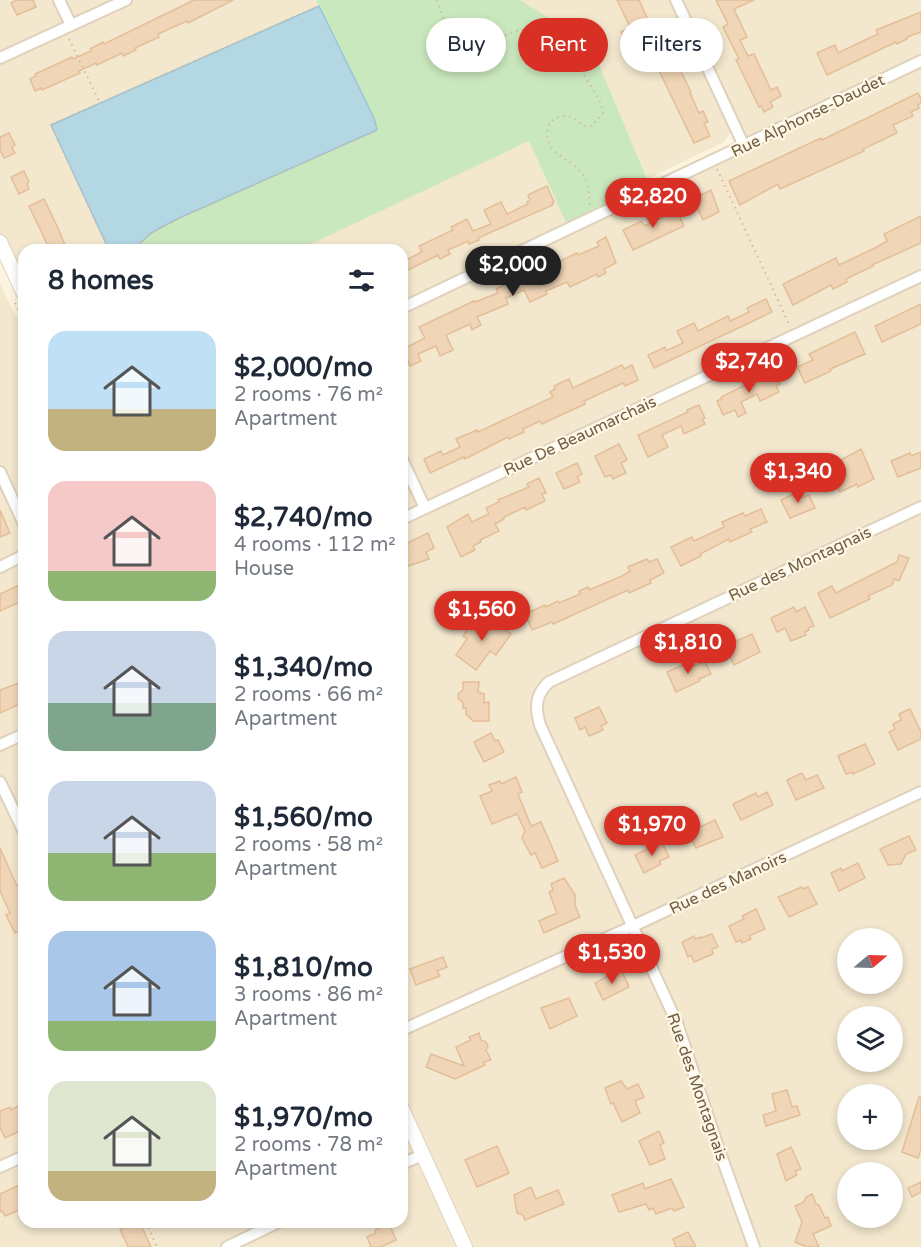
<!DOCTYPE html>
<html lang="en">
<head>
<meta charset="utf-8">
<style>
  body { margin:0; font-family:"Varela Round",sans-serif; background:#f2f2f3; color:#1f2937; height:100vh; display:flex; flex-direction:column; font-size:22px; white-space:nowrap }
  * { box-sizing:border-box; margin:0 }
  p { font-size:20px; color:#747a83 }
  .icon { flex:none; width:33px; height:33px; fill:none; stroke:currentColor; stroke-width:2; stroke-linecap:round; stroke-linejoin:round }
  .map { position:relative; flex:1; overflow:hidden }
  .details { position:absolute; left:18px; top:244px; width:390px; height:984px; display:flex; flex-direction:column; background:#fff; border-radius:18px; box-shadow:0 3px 9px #0003 }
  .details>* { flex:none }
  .guide { position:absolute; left:426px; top:18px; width:405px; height:54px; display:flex; gap:12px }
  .needle { width:39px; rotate:71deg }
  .controls { position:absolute; left:837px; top:928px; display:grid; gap:12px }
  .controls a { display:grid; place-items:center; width:66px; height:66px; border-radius:50%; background:#fff; box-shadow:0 3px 9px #0003; font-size:30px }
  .price { position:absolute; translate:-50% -51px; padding:0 14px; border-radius:21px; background:#d93025; color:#fff; font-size:20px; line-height:39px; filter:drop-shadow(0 2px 3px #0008) }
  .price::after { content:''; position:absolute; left:50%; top:36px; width:18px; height:14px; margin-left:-9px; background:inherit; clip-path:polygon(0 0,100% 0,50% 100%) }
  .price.on { background:#222; color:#fff }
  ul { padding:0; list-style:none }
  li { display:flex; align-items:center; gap:18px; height:150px; padding:0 30px }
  li span { display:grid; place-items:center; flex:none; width:168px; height:120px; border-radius:18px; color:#555 }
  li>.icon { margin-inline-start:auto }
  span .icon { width:72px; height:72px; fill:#fffc; stroke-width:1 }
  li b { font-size:26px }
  h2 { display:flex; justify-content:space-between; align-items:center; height:72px; padding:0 30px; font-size:26px }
  .pill { padding:0 21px; border-radius:27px; background:#fff; box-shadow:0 3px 9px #0003; font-size:21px; line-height:54px }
  .pill.on { background:#d93025; color:#fff }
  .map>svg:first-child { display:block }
  .residential { fill:#f3e7ce; fill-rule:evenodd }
  .green { fill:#cae8be }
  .water { fill:#b4d7e4; stroke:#9bc5d6; stroke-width:1.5 }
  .building { fill:#f0d6b7; stroke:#e3be98; stroke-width:1.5 }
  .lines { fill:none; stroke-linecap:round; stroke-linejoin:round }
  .minor-casing { stroke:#dfd1bb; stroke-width:14 }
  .tertiary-casing { stroke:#dfd1bb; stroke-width:16 }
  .path { stroke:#d5b99b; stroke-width:2; stroke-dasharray:1.5 4.5; stroke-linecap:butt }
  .minor { stroke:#fff; stroke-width:10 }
  .tertiary { stroke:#fff; stroke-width:14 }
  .labels { text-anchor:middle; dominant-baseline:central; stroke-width:4.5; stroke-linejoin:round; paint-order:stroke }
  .street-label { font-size:16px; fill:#715c47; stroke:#fff8e5 }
</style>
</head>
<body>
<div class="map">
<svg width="921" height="1247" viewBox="0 0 921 1247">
  <rect width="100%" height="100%" fill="#fcf4df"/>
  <g class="residential">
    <polygon points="0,0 316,0 319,6 52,126 109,250 24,250 24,293 0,242"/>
    <path d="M520,0H921V1247H233L283,1223L402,1222V250H308L312,242L529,141L569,229L744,146L684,20L731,132L724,142L647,179L590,43ZM848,939H892V984H848ZM848,1017H892V1062H848ZM848,1095H892V1140H848ZM848,1173H892V1218H848Z"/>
    <polygon points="0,284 24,332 24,1222 279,1223 227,1247 0,1247"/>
  </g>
  <polygon class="green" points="316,0 520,0 590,43 647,179 591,218 569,229 529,141 311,244 308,250 133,250 151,233 177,219 377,130 374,118"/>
  <polygon class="water" points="319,6 374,118 377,130 177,219 151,233 133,250 109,250 51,125"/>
  <g class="building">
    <polygon points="17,0 33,0 36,7 17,15 11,3"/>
    <polygon points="194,0 233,0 188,23 187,21 158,34 159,37 135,48 136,50 123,56 122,53 97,65 96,63 79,71 80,73 42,90 41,88 35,91 30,79 36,76 35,74 72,57 73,59 91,51 90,49 103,42 104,44"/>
    <polygon points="617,0 639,0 664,55 671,51 691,92 690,93 699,113 703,111 708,122 704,123 710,136 694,143 649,50 647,51 644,45 630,51 621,32 630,27"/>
    <polygon points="716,0 754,0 734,9 747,37 740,40 748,56 754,54 771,90 777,87 781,96 770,102 773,107 764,112 761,106 759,107 736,60 739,59 723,27 728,24"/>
    <polygon points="921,12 921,32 907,37 907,39 897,44 896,42 827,75 817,53 835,45 838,53 878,34 876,30"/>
    <polygon points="918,93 921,99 921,103 918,105 919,108 911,112 913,116 893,125 897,133 863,149 864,151 780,189 778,184 740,205 729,181 821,138 822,140"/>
    <polygon points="9,133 15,145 12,147 15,153 4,158 0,150 0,137"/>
    <polygon points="24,171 29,182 27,184 29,189 19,194 11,177"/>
    <polygon points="547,186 554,202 552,203 553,205 478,238 479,240 469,244 468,241 448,250 450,254 440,259 438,255 402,273 402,262 422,252 419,246 453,230 451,227 467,219 473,231 491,224 484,210 501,202 507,214 528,204 527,202 530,200 528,195"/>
    <polygon points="711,190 719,212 703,220 693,199"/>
    <polygon points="44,199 58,228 67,250 50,250 29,206"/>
    <polygon points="675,207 684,226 633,250 623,230 642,221 644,226 666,216 664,212"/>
    <polygon points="921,216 921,243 872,265 873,266 846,279 847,282 833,289 831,285 793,305 783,284 836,258 839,265 877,247 887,241 884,234"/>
    <polygon points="606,237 616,263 604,269 606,273 598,277 597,274 570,287 567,282 546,291 547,294 530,302 524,290 506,298 508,304 477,317 481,325 472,330 470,324 446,335 453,350 440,356 436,346 418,354 421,361 410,366 403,349 425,338 419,327 474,301 475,302 498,293 496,289 506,284 507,286 577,253 578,255 599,246 597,242"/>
    <polygon points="766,299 772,312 654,368 648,355 665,347 666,351 683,343 677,331 694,323 698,331 728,316 730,321 749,312 747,308"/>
    <polygon points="921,304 921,324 882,342 875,326"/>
    <polygon points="855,332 865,354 830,369 831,371 805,383 797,367 813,360 809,354"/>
    <polygon points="622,365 624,369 632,365 638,380 625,386 623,383 584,401 585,404 561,415 542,424 540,421 523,429 524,432 509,439 508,437 465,459 464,457 430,473 424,459 441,451 443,455 460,447 456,439 477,430 478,432 553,397 550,392 555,389 554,386 569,379 573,388"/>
    <polygon points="774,371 780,384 776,385 779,392 760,401 757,394 741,402 746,413 738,417 735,410 723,415 717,401 722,399 721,397"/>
    <polygon points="699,405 705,418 702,419 705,424 684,434 681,426 662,435 668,447 648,457 638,435 688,412 687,410"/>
    <polygon points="619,444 627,460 621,463 626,473 613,479 611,475 605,477 595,456"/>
    <polygon points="861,449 874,479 858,487 857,484 840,492 828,467"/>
    <polygon points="921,452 921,468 898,477 891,461 910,453 911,456"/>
    <polygon points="577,463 582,474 577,477 580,482 564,489 556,473"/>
    <polygon points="539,478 546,493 542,494 545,501 526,510 525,507 504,517 504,519 495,524 499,531 480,540 481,542 473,546 475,550 461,557 447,527 468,514 472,522 489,514 486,508 499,502 498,500 529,487 527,484"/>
    <polygon points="800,491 804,497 809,495 815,508 790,518 781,500"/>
    <polygon points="761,509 767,522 750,529 752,532 730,542 729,539 700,554 701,556 681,566 671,547 692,537 694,541 724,527 722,522 743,513 745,516"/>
    <polygon points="0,510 10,533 0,537"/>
    <polygon points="428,533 434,548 426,552 429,559 408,566 402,554 408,550 405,544"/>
    <polygon points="899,555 909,558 899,581 894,579 892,585 868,596 870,599 830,618 818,593 832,586 836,593 897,562"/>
    <polygon points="647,559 649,562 657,559 664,573 650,580 651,583 629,593 628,590 553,624 552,622 532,630 525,614 545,605 546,607 558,601 559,603 580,594 579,591 588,587 589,590 622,576 630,571 628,567"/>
    <polygon points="24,583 24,600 0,611 0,594"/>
    <polygon points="794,607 796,612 805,607 814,626 808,628 809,630 805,632 806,635 791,641 785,628 777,632 771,618"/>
    <polygon points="484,615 511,634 496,655 490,651 476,670 456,655 467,639 463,636 470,625 475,628"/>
    <polygon points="752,634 760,652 734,665 725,646"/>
    <polygon points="692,661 694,666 705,661 711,674 699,679 700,681 676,692 667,672"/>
    <polygon points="24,681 24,702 0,713 0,690"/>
    <polygon points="463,682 479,682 478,692 484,694 484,703 489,702 489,721 473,721 466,714 466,708 463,708 463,703 458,698 458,694 463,690"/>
    <polygon points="599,707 607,723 601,726 603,730 589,736 585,727 580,730 575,718"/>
    <polygon points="910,709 921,732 921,739 898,750 889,732 895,729 893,724 901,720 899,714"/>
    <polygon points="491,733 495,741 498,740 504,752 484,762 474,742"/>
    <polygon points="865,744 875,764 853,774 852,772 846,774 838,756"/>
    <polygon points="802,773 806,780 817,775 824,788 796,800 787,780"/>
    <polygon points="516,777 522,792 518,794 531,826 541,822 558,861 542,868 535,853 531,855 525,844 522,838 525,831 517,814 492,824 480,796 492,791 489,785 500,781 501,784"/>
    <polygon points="767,792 773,805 741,820 733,804 756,793 758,797"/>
    <polygon points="715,820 723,837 696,848 688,832"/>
    <polygon points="909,836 916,850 906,854 901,864 888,865 880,849"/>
    <polygon points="662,842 669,857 659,861 661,864 644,873 635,855"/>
    <polygon points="0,848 17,886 21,884 24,890 24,928 15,933 6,915 10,913 0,891"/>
    <polygon points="858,863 865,878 839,891 831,873 841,868 842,871"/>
    <polygon points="564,878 575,895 575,905 580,917 544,933 539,921 557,913 549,892 553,890 551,884"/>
    <polygon points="802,887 803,889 808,887 817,904 789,917 778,897"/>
    <polygon points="756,909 765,929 749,936 751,939 742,943 741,940 736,942 729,926 744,919 742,916"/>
    <polygon points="712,934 718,947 712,949 713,954 694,962 691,955 688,957 682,942 694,936 695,939 701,937 701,938"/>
    <polygon points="443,957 447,967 437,971 440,976 416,985 410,969"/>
    <polygon points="621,969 629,987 603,1000 595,983"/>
    <polygon points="569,998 577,1016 550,1029 541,1008"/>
    <polygon points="479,1033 481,1040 486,1042 488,1046 486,1050 491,1060 484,1062 485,1065 455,1079 426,1067 431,1054 464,1066 456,1047 471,1040 469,1037"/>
    <polygon points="621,1081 627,1089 638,1084 644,1097 635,1101 640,1113 622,1122 613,1103 611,1104 605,1088"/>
    <polygon points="787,1090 792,1107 797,1106 800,1115 766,1126 763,1115 776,1111 772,1094"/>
    <polygon points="919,1097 921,1097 921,1149 918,1158 902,1152"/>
    <polygon points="24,1103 24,1129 5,1138 0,1127 0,1111 10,1107 11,1110"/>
    <polygon points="659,1131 664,1143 660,1145 665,1159 650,1165 639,1141"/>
    <polygon points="497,1146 509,1173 477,1187 465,1160"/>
    <polygon points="791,1147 801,1169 795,1171 797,1175 786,1181 777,1154"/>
    <polygon points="671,1179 684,1207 674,1211 672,1208 656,1214 653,1208 649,1210 646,1204 619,1212 612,1195 643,1183 645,1189"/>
    <polygon points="921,1182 921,1192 912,1197 908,1188"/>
    <polygon points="24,1183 24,1208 5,1216 2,1211 0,1212 0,1194"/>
    <polygon points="531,1187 536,1199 558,1190 564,1204 525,1220 523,1215 517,1213 514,1195"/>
    <polygon points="812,1194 816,1204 819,1205 825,1218 828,1217 831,1226 813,1234 819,1247 807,1247 795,1242 802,1222 795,1206 804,1202 806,1197"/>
    <polygon points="134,1222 136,1228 141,1225 151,1247 128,1247 120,1229"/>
    <polygon points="389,1223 396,1240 381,1247 371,1247 367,1237 376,1233 375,1230"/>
    <polygon points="688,1232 696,1247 676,1247 673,1239"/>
  </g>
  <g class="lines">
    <g class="minor-casing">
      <g id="minor">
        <polyline points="59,0 71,25"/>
        <polyline points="676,0 744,146"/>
        <polyline points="0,58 126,0"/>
        <polyline points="402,308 921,61"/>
        <polyline points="402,459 425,508"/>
        <polyline points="0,472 24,524"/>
        <polyline points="402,519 921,276"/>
        <polyline points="0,567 24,555"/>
        <polyline points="0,745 24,734"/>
        <polyline points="0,782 24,832"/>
        <polyline points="402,1030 631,927 921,792"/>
        <polyline points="402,1164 422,1155"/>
        <polyline points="0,1167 24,1156"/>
        <polyline points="227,1247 279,1222"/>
        <path d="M754,1247L718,1147L677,1023L540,725C535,707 535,695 549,682L921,507"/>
      </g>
    </g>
    <g class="tertiary-casing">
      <g id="tertiary">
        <polyline points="0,242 24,294"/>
        <polyline points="402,1109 465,1247"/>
      </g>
    </g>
    <g class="path">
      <path d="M437,0C463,90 499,16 543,31C547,32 552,35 555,38C560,41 567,44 570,48C576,56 579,65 583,73C590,87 602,99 603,114L590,127C580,126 575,116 565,116C560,116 555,118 552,121C548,125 547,129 547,134C548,157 573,158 583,175C589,184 589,195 590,206"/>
      <polyline points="69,39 100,103"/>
      <polyline points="717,169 789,324"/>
      <polyline points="109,250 51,125 319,6"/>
      <polyline points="133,250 151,233 177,219 377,130"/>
      <polyline points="15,303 24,322"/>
      <polyline points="146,1222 157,1247"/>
    </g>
    <use href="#minor" class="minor"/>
    <use href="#tertiary" class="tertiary"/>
  </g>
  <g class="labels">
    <g class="street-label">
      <text transform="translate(808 116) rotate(-26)">Rue Alphonse-Daudet</text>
      <text transform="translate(580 436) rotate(-25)">Rue De Beaumarchais</text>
      <text transform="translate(800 564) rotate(-25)">Rue des Montagnais</text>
      <text transform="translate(728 883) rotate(-25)">Rue des Manoirs</text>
      <text transform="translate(697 1087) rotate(71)">Rue des Montagnais</text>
    </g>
  </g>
</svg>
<div class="controls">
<a><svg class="needle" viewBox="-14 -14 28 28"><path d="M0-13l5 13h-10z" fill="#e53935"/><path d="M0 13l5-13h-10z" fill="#747a83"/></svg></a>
<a><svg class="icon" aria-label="layers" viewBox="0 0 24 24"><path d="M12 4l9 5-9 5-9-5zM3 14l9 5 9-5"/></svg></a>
<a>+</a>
<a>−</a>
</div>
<b class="price" style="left:653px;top:229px">$2,820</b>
<b class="price on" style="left:513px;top:297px">$2,000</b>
<b class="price" style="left:749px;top:394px">$2,740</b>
<b class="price" style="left:798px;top:504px">$1,340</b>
<b class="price" style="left:482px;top:642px">$1,560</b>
<b class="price" style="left:688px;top:675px">$1,810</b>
<b class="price" style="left:652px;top:857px">$1,970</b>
<b class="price" style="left:612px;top:985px">$1,530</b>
<div class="guide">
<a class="pill">Buy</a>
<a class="pill on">Rent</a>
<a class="pill">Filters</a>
</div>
<section class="details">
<h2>8 homes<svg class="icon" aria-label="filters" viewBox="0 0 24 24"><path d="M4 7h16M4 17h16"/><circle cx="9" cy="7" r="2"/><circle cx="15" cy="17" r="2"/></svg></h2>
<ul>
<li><span style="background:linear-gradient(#bfe0f5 65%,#c2b280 0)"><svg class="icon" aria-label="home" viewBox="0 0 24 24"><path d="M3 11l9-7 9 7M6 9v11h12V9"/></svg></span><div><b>$2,000/mo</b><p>2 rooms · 76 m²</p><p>Apartment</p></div></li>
<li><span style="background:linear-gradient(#f6c9c9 75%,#8fb573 0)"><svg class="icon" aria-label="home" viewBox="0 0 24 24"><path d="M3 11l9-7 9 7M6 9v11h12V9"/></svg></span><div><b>$2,740/mo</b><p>4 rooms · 112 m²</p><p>House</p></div></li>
<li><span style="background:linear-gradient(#c9d6e8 60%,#7fa58c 0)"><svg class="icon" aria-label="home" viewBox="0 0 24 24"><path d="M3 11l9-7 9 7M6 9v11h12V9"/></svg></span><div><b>$1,340/mo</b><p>2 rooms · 66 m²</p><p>Apartment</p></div></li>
<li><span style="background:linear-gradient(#c9d6e8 60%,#8fb573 0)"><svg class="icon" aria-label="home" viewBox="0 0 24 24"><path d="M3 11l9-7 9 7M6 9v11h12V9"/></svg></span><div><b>$1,560/mo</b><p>2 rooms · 58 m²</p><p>Apartment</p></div></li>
<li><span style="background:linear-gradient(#a9c7e8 75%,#8fb573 0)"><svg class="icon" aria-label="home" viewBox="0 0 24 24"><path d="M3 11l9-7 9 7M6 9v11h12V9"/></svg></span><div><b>$1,810/mo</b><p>3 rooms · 86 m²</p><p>Apartment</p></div></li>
<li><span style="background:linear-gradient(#dfe7d0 75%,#c2b280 0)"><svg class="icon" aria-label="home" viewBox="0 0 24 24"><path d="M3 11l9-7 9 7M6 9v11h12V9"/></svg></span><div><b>$1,970/mo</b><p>2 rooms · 78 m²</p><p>Apartment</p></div></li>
</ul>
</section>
</div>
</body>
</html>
